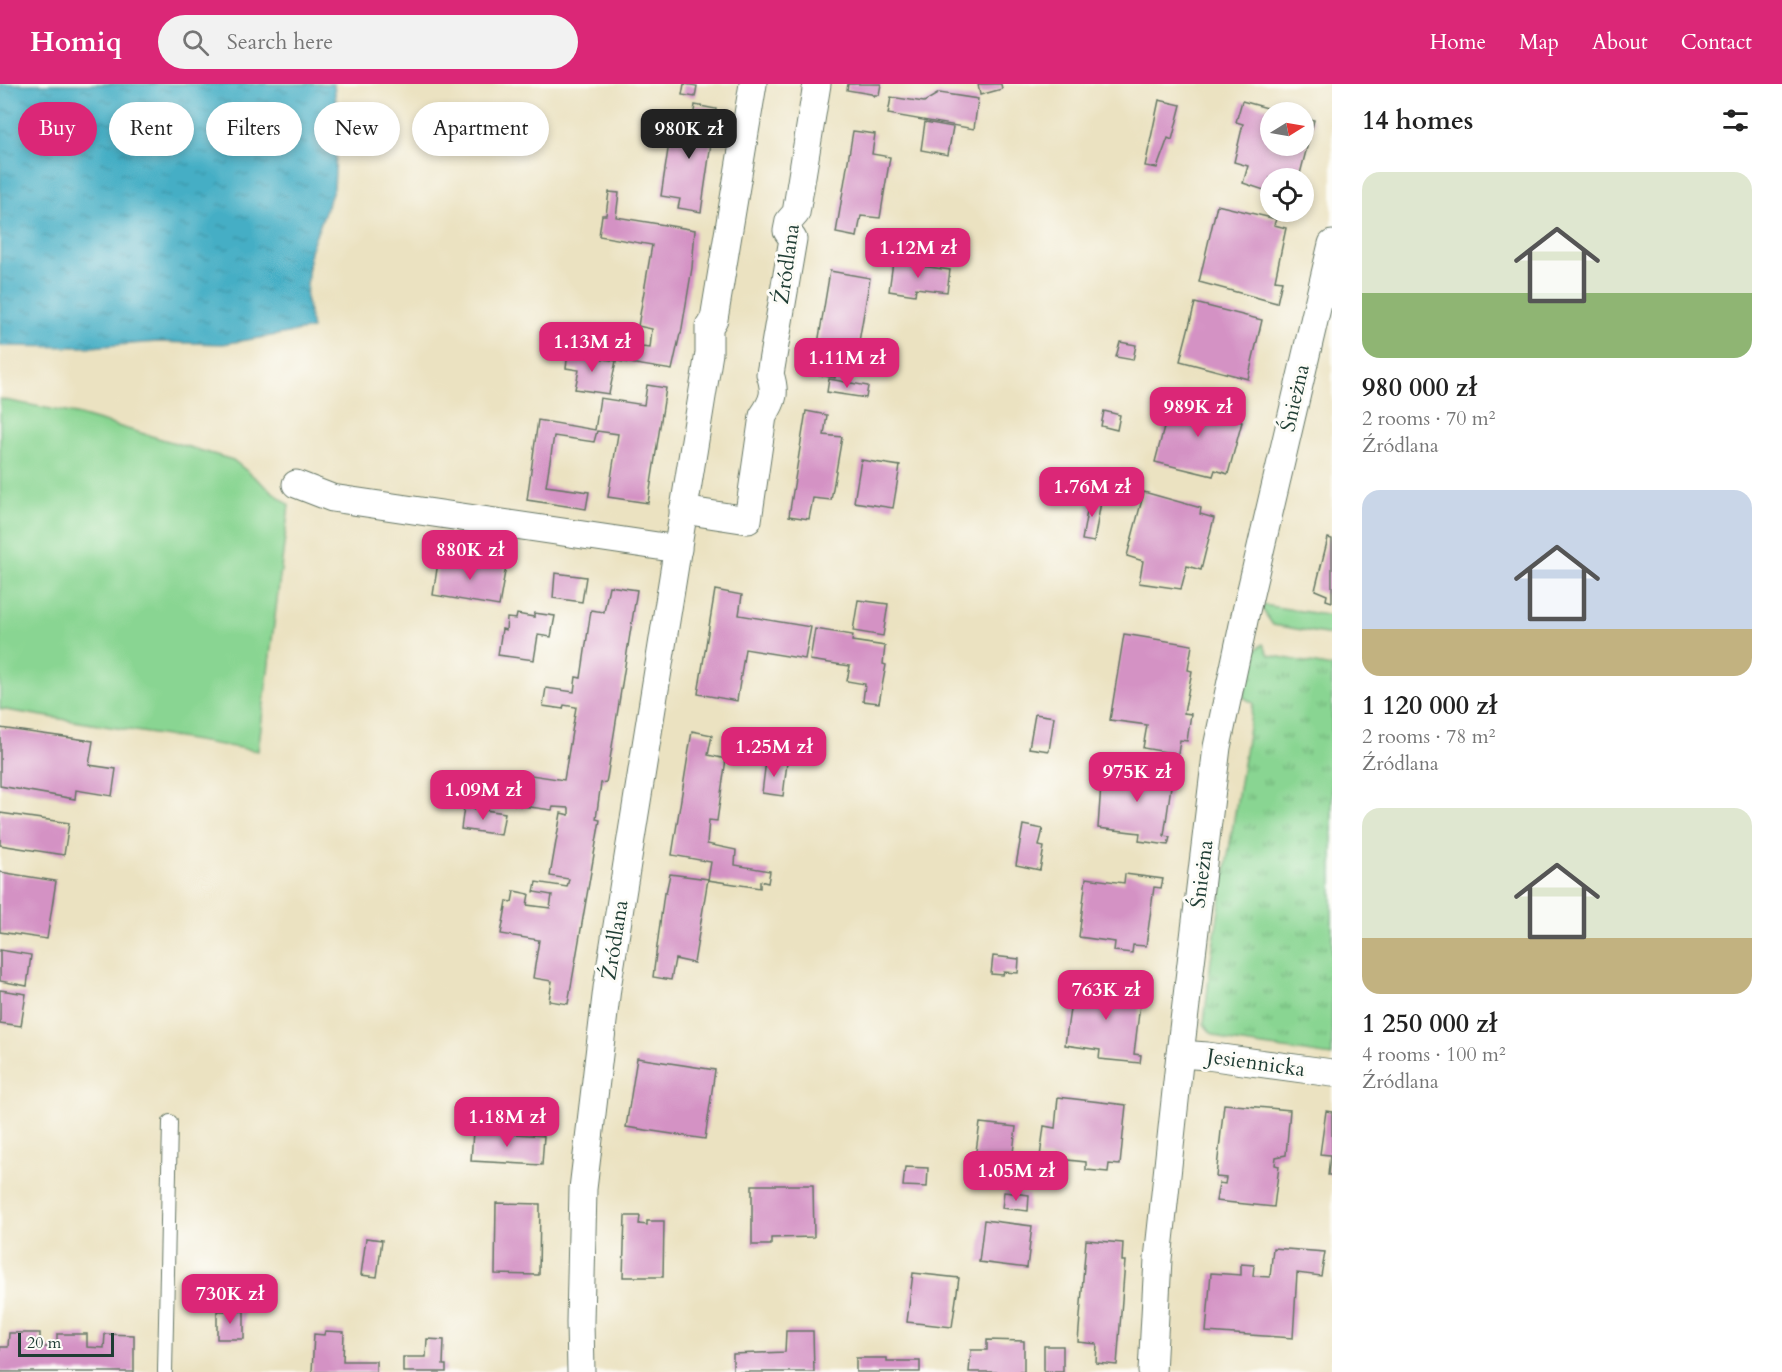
<!DOCTYPE html>
<html lang="en">
<head>
<meta charset="utf-8">
<style>
  body { margin:0; font-family:Cardo,serif; background:#f2f2f2; color:#222; height:100vh; display:flex; flex-direction:column; font-size:22px; white-space:nowrap }
  * { box-sizing:border-box; margin:0 }
  p { font-size:20px; color:#767676 }
  .icon { flex:none; width:33px; height:33px; fill:none; stroke:currentColor; stroke-width:2; stroke-linecap:round; stroke-linejoin:round }
  .map { position:relative; flex:1; overflow:hidden }
  .sheet { display:flex; flex-direction:column; background:#fff; width:450px }
  .sheet>* { flex:none }
  .hud { position:absolute; left:18px; top:18px; width:570px; height:54px; display:flex; gap:12px }
  .needle { width:39px; rotate:79deg }
  .buttons { position:absolute; left:1260px; top:18px; display:grid; gap:12px }
  .buttons a { display:grid; place-items:center; width:54px; height:54px; border-radius:50%; background:#fff; box-shadow:0 3px 9px #0003; font-size:30px }
  .scale { position:absolute; left:18px; bottom:15px; width:96px; box-sizing:border-box; padding-left:6px; border:3px solid #1f3d34; border-top:0; font-size:16px; line-height:21px; white-space:nowrap; color:#1f3d34; -webkit-text-stroke:4px #fdfcf7; paint-order:stroke }
  .price { position:absolute; translate:-50% -51px; padding:0 14px; border-radius:12px; background:#db2777; color:#fff; font-size:20px; line-height:39px; filter:drop-shadow(0 2px 3px #0008) }
  .price::after { content:''; position:absolute; left:50%; top:36px; width:18px; height:14px; margin-left:-9px; background:inherit; clip-path:polygon(0 0,100% 0,50% 100%) }
  .price.active { background:#222; color:#fff }
  ul { padding:0; list-style:none }
  li { display:grid; align-content:center; gap:12px; height:318px; padding:0 30px }
  li span { display:grid; place-items:center; height:186px; border-radius:18px; color:#555 }
  li>.icon { margin-inline-start:auto }
  span .icon { width:108px; height:108px; fill:#fffc; stroke-width:1 }
  li b { font-size:26px }
  h2 { display:flex; justify-content:space-between; align-items:center; height:72px; padding:0 30px; font-size:26px }
  .pill { padding:0 21px; border-radius:27px; background:#fff; box-shadow:0 3px 9px #0003; font-size:21px; line-height:54px }
  .pill.active { background:#db2777; color:#fff }
  header { display:flex; align-items:center; gap:36px; box-sizing:border-box; height:84px; padding:0 30px; background:#db2777; color:#fff }
  header strong { font-size:28px }
  nav { display:flex; gap:33px; margin-inline-start:auto; font-size:21px }
  .search { width:420px; height:54px; background:#f2f2f2; display:flex; align-items:center; gap:15px; box-sizing:border-box; padding:0 21px; border-radius:33px; color:#767676; font-size:22px }
  main { display:flex; flex:1; min-height:0 }
  .map>svg:first-child { display:block }
  .grass { fill:#89d592; stroke:#548963; stroke-width:1.5 }
  .park { fill:url(#park-tufts); stroke:#548963; stroke-width:1.5 }
  .water { fill:url(#water-ripples); stroke:#32767c; stroke-width:1.5 }
  .building { fill:#d492c4 }
  .lines { fill:none; stroke-linecap:round; stroke-linejoin:round }
  .service-casing { stroke:#667765; stroke-width:16 }
  .minor-casing { stroke:#667765; stroke-width:29 }
  .service { stroke:#fff; stroke-width:14 }
  .minor { stroke:#fff; stroke-width:27 }
  .labels { text-anchor:middle; dominant-baseline:central; stroke-width:6; stroke-linejoin:round; paint-order:stroke }
  .street-label { font-size:21px; fill:#1f3d34; stroke:#fdfcf7 }
</style>
</head>
<body>
<header>
<strong>Homiq</strong>
<div class="search"><svg class="icon" aria-label="search" viewBox="0 0 24 24"><circle cx="10" cy="10" r="6"/><path d="M15 15l6 6"/></svg>Search here</div>
<nav><a>Home</a><a>Map</a><a>About</a><a>Contact</a></nav>
</header>
<main>
<div class="map">
<svg width="1332" height="1288" viewBox="0 0 1332 1288">
  <defs>
    <pattern id="park-tufts" width="24" height="20" patternUnits="userSpaceOnUse" patternTransform="scale(1.5)"><rect width="24" height="20" fill="#89d592"/><path d="M3 7l-1-3M5 7V3M7 7l1-3M15 17l-1-3M17 17v-4M19 17l1-3" fill="none" stroke="#6fae78"/></pattern>
    <pattern id="water-ripples" width="26" height="14" patternUnits="userSpaceOnUse" patternTransform="scale(1.5)"><rect width="26" height="14" fill="#45aec5"/><path d="M2 4q2-2 4 0t4 0M15 11q2-2 4 0t4 0" fill="none" stroke="#398fa1"/></pattern>
  </defs>
  <rect width="100%" height="100%" fill="#fdfcf7"/>
  <filter id="ink" filterUnits="userSpaceOnUse"><feTurbulence type="fractalNoise" baseFrequency=".0167" numOctaves="2"/><feDisplacementMap in="SourceGraphic" scale="12" xChannelSelector="R" yChannelSelector="G"/><feConvolveMatrix kernelMatrix="1 2 1 2 8 2 1 2 1" color-interpolation-filters="sRGB"/></filter>
  <filter id="wash" filterUnits="userSpaceOnUse"><feTurbulence type="fractalNoise" baseFrequency=".008" numOctaves="4" result="noise"/><feDisplacementMap in="SourceGraphic" scale="24" xChannelSelector="R" yChannelSelector="G"/><feGaussianBlur stdDeviation="1.35" result="paint"/><feColorMatrix in="noise" values="0 0 0 0 0 0 0 0 0 0 0 0 0 0 0 0 0 1.4 0 .05"/><feComposite in="paint" operator="in"/></filter>
  <g filter="url(#wash)">
    <rect width="100%" height="100%" fill="#ebe2c1"/>
    <g class="grass">
      <polygon points="0,315 76,330 233,376 289,421 258,667 0,625"/>
      <polygon points="1263,521 1332,532 1332,551 1273,541 1262,525"/>
    </g>
    <polygon class="park" points="1263,560 1269,571 1332,583 1332,972 1229,957 1211,949 1204,940 1211,875 1253,619 1243,613 1253,568"/>
    <polygon class="water" points="0,0 334,0 338,37 334,104 310,167 306,213 312,245 223,260 157,258 90,263 0,262"/>
    <g id="blocks">
      <g class="building">
        <polygon points="684,0 697,2 695,13 682,11"/>
        <polygon points="848,0 881,0 879,11 874,11 874,12 871,10 847,6"/>
        <polygon points="978,0 1001,0 1002,5 980,11"/>
        <polygon points="939,9 978,15 974,45 888,30 891,13 924,18"/>
        <polygon points="1159,16 1181,21 1172,56 1168,54 1157,84 1145,82"/>
        <polygon points="1242,17 1282,28 1270,28 1270,62 1304,62 1304,34 1314,36 1299,94 1289,93 1289,94 1270,94 1270,108 1243,99 1248,82 1234,78 1243,40 1236,38"/>
        <polygon points="695,21 716,25 701,128 678,124 680,115 661,112 672,39 692,41"/>
        <polygon points="925,38 953,43 948,71 921,66"/>
        <polygon points="853,47 875,50 872,70 890,73 880,134 861,132 857,153 836,149"/>
        <polygon points="609,108 619,109 616,133 695,146 692,184 681,250 680,250 672,286 617,277 619,265 642,268 642,263 650,264 652,245 638,242 652,161 599,152 602,131 606,131"/>
        <polygon points="1217,121 1276,135 1274,141 1286,144 1275,196 1282,197 1277,219 1199,198"/>
        <polygon points="893,178 950,186 947,208 916,204 915,211 889,207"/>
        <polygon points="830,187 870,194 856,275 839,273 835,294 813,290"/>
        <polygon points="1195,219 1262,236 1248,295 1180,277"/>
        <polygon points="1120,258 1136,261 1133,276 1116,273"/>
        <polygon points="568,269 616,277 609,310 575,305 579,286 566,284"/>
        <polygon points="829,295 868,302 866,314 827,308"/>
        <polygon points="647,301 666,304 648,419 608,413 618,350 597,347 594,358 554,352 546,402 589,408 586,425 527,416 538,336 595,346 600,314 644,321"/>
        <polygon points="1172,313 1230,328 1228,334 1242,338 1228,390 1215,386 1213,392 1155,378"/>
        <polygon points="806,327 827,331 824,351 842,353 831,416 813,414 809,435 789,432"/>
        <polygon points="1104,327 1120,331 1117,346 1101,342"/>
        <polygon points="861,376 900,382 893,424 854,418"/>
        <polygon points="1144,408 1201,424 1200,430 1214,434 1201,486 1187,482 1181,505 1139,499 1143,477 1127,472"/>
        <polygon points="1090,410 1102,412 1094,458 1082,456"/>
        <polygon points="1328,454 1332,455 1332,518 1326,516 1327,511 1315,506"/>
        <polygon points="439,472 476,478 476,475 490,477 489,480 506,482 499,522 433,511"/>
        <polygon points="555,489 586,493 582,518 553,514"/>
        <polygon points="609,502 637,506 607,694 606,698 601,699 596,735 600,736 568,920 549,917 552,897 533,894 539,856 501,850 507,817 512,818 514,807 529,810 527,821 550,824 552,811 534,808 536,798 567,803 569,795 550,792 561,729 569,731 569,724 553,723 552,726 515,721 518,703 523,704 525,690 564,696 576,623 564,621 563,625 543,622 546,604 574,608 576,593 581,594 591,526 604,528"/>
        <polygon points="715,506 742,511 739,531 811,543 805,575 745,565 737,617 698,610"/>
        <polygon points="858,516 888,520 883,552 853,547"/>
        <polygon points="534,529 555,532 551,553 538,551 534,576 498,571 502,545 506,546 507,534 516,535 517,530 534,533"/>
        <polygon points="815,545 853,551 852,557 885,562 883,580 886,581 879,619 863,617 865,600 847,597 850,582 810,576"/>
        <polygon points="1124,550 1192,561 1188,586 1192,587 1184,629 1191,630 1187,657 1180,656 1178,670 1143,664 1147,641 1110,636"/>
        <polygon points="1035,630 1054,633 1049,667 1029,664"/>
        <polygon points="0,644 93,657 89,681 116,685 112,712 76,706 75,715 0,702"/>
        <polygon points="692,647 712,651 708,671 726,675 717,737 709,736 707,760 736,766 735,781 770,787 768,799 760,797 760,804 708,796 711,778 672,771"/>
        <polygon points="766,676 787,679 783,712 762,709"/>
        <polygon points="1144,684 1177,688 1176,695 1172,695 1164,752 1170,753 1168,761 1139,757 1140,749 1098,744 1102,686 1142,691"/>
        <polygon points="464,723 505,729 501,751 461,745"/>
        <polygon points="0,729 69,739 64,771 0,761"/>
        <polygon points="1023,741 1043,745 1039,762 1044,763 1040,786 1016,781"/>
        <polygon points="0,788 56,797 47,855 0,848"/>
        <polygon points="670,790 708,795 694,879 675,875 671,896 653,893 664,809 666,809"/>
        <polygon points="1125,790 1163,795 1161,804 1154,803 1146,862 1133,861 1132,869 1114,867 1115,858 1079,853 1086,794 1124,799"/>
        <polygon points="0,866 31,871 27,902 0,897"/>
        <polygon points="993,872 1019,875 1018,889 1004,888 1003,891 991,890"/>
        <polygon points="1110,899 1147,904 1145,913 1141,912 1134,970 1141,971 1140,979 1099,975 1100,966 1065,961 1073,903 1109,908"/>
        <polygon points="0,906 26,910 21,942 0,939"/>
        <polygon points="637,974 715,986 705,1055 626,1043"/>
        <polygon points="1058,1013 1126,1021 1120,1081 1109,1080 1108,1088 1086,1086 1086,1078 1040,1073 1044,1042 1055,1044"/>
        <polygon points="1224,1020 1290,1026 1286,1071 1276,1073 1275,1081 1279,1082 1274,1123 1216,1117 1219,1099 1225,1100 1226,1094 1216,1093"/>
        <polygon points="1326,1027 1332,1028 1332,1091 1328,1091 1330,1071 1320,1070"/>
        <polygon points="980,1039 1016,1043 1011,1086 974,1081"/>
        <polygon points="473,1047 544,1052 542,1081 471,1077"/>
        <polygon points="905,1083 928,1084 927,1103 903,1102"/>
        <polygon points="752,1101 813,1101 814,1153 771,1154 771,1161 752,1161"/>
        <polygon points="1004,1108 1029,1111 1028,1127 1002,1124"/>
        <polygon points="496,1119 540,1120 539,1191 495,1190"/>
        <polygon points="625,1132 640,1132 639,1140 647,1141 647,1137 664,1137 663,1193 623,1193"/>
        <polygon points="984,1136 1032,1142 1027,1184 979,1178"/>
        <polygon points="366,1154 382,1156 377,1193 361,1191"/>
        <polygon points="1086,1156 1123,1159 1122,1177 1125,1177 1117,1281 1096,1279 1097,1260 1078,1258"/>
        <polygon points="1273,1164 1325,1168 1321,1192 1297,1189 1293,1254 1206,1248 1211,1189 1241,1191 1241,1180 1254,1181 1253,1192 1270,1193"/>
        <polygon points="913,1189 959,1194 952,1243 907,1238"/>
        <rect x="217" y="1227" width="27" height="28"/>
        <polygon points="325,1247 344,1248 343,1277 376,1277 376,1288 312,1288 314,1250 324,1251"/>
        <polygon points="786,1247 813,1247 814,1288 733,1288 733,1270 785,1268"/>
        <polygon points="9,1249 40,1249 40,1263 57,1263 57,1250 87,1250 87,1263 104,1264 105,1250 134,1251 134,1288 0,1288 0,1263 8,1263"/>
        <polygon points="427,1255 444,1256 443,1281 446,1281 446,1288 403,1288 403,1273 426,1273"/>
        <polygon points="987,1256 1024,1257 1024,1288 969,1288 971,1266 987,1266"/>
        <rect x="1044" y="1262" width="19" height="26"/>
        <polygon points="856,1274 887,1274 887,1277 920,1277 920,1288 856,1288"/>
      </g>
    </g>
  </g>
  <g filter="url(#ink)">
    <use href="#blocks" fill-opacity="0" stroke="#667765" stroke-width="1.5"/>
    <g class="lines">
      <g class="service-casing">
        <polyline id="service" points="165,1288 170,1038"/>
      </g>
      <g class="minor-casing">
        <g id="minor">
          <polyline points="296,400 332,414 678,465"/>
          <path d="M683,426L748,436L763,332C774,316 776,308 770,290L793,155L787,147L789,137L796,129L817,0"/>
          <polyline points="1180,970 1207,972 1332,989"/>
          <polyline points="581,1288 580,1238 583,1105 607,904 709,269 709,243 714,235 753,0"/>
          <polyline points="1152,1288 1158,1175 1180,970 1217,663 1246,527 1332,160"/>
        </g>
      </g>
      <use href="#service" class="service"/>
      <use href="#minor" class="minor"/>
    </g>
  </g>
  <g class="labels">
    <g class="street-label">
      <text transform="translate(787 180) rotate(-82)">Źródlana</text>
      <text transform="translate(1295 314) rotate(-77)">Śnieżna</text>
      <text transform="translate(1202 790) rotate(-83)">Śnieżna</text>
      <text transform="translate(615 856) rotate(-81)">Źródlana</text>
      <text transform="translate(1256 979) rotate(8)">Jesiennicka</text>
    </g>
  </g>
</svg>
<div class="buttons">
<a><svg class="needle" viewBox="-14 -14 28 28"><path d="M0-13l5 13h-10z" fill="#e53935"/><path d="M0 13l5-13h-10z" fill="#767676"/></svg></a>
<a><svg class="icon" aria-label="locate" viewBox="0 0 24 24"><circle cx="12" cy="12" r="6"/><path d="M12 2v4M12 18v4M2 12h4M18 12h4"/></svg></a>
</div>
<div class="scale">20 m</div>
<b class="price active" style="left:689px;top:76px">980K zł</b>
<b class="price" style="left:918px;top:195px">1.12M zł</b>
<b class="price" style="left:592px;top:289px">1.13M zł</b>
<b class="price" style="left:847px;top:305px">1.11M zł</b>
<b class="price" style="left:1198px;top:354px">989K zł</b>
<b class="price" style="left:1092px;top:434px">1.76M zł</b>
<b class="price" style="left:470px;top:497px">880K zł</b>
<b class="price" style="left:774px;top:694px">1.25M zł</b>
<b class="price" style="left:1137px;top:719px">975K zł</b>
<b class="price" style="left:483px;top:737px">1.09M zł</b>
<b class="price" style="left:1106px;top:937px">763K zł</b>
<b class="price" style="left:507px;top:1064px">1.18M zł</b>
<b class="price" style="left:1016px;top:1118px">1.05M zł</b>
<b class="price" style="left:230px;top:1241px">730K zł</b>
<div class="hud">
<a class="pill active">Buy</a>
<a class="pill">Rent</a>
<a class="pill">Filters</a>
<a class="pill">New</a>
<a class="pill">Apartment</a>
</div>
</div>
<section class="sheet">
<h2>14 homes<svg class="icon" aria-label="filters" viewBox="0 0 24 24"><path d="M4 7h16M4 17h16"/><circle cx="9" cy="7" r="2"/><circle cx="15" cy="17" r="2"/></svg></h2>
<ul>
<li><span style="background:linear-gradient(#dfe7d0 65%,#8fb573 0)"><svg class="icon" aria-label="home" viewBox="0 0 24 24"><path d="M3 11l9-7 9 7M6 9v11h12V9"/></svg></span><div><b>980 000 zł</b><p>2 rooms · 70 m²</p><p>Źródlana</p></div></li>
<li><span style="background:linear-gradient(#c9d6e8 75%,#c2b280 0)"><svg class="icon" aria-label="home" viewBox="0 0 24 24"><path d="M3 11l9-7 9 7M6 9v11h12V9"/></svg></span><div><b>1 120 000 zł</b><p>2 rooms · 78 m²</p><p>Źródlana</p></div></li>
<li><span style="background:linear-gradient(#dfe7d0 70%,#c2b280 0)"><svg class="icon" aria-label="home" viewBox="0 0 24 24"><path d="M3 11l9-7 9 7M6 9v11h12V9"/></svg></span><div><b>1 250 000 zł</b><p>4 rooms · 100 m²</p><p>Źródlana</p></div></li>
</ul>
</section>
</main>
</body>
</html>
